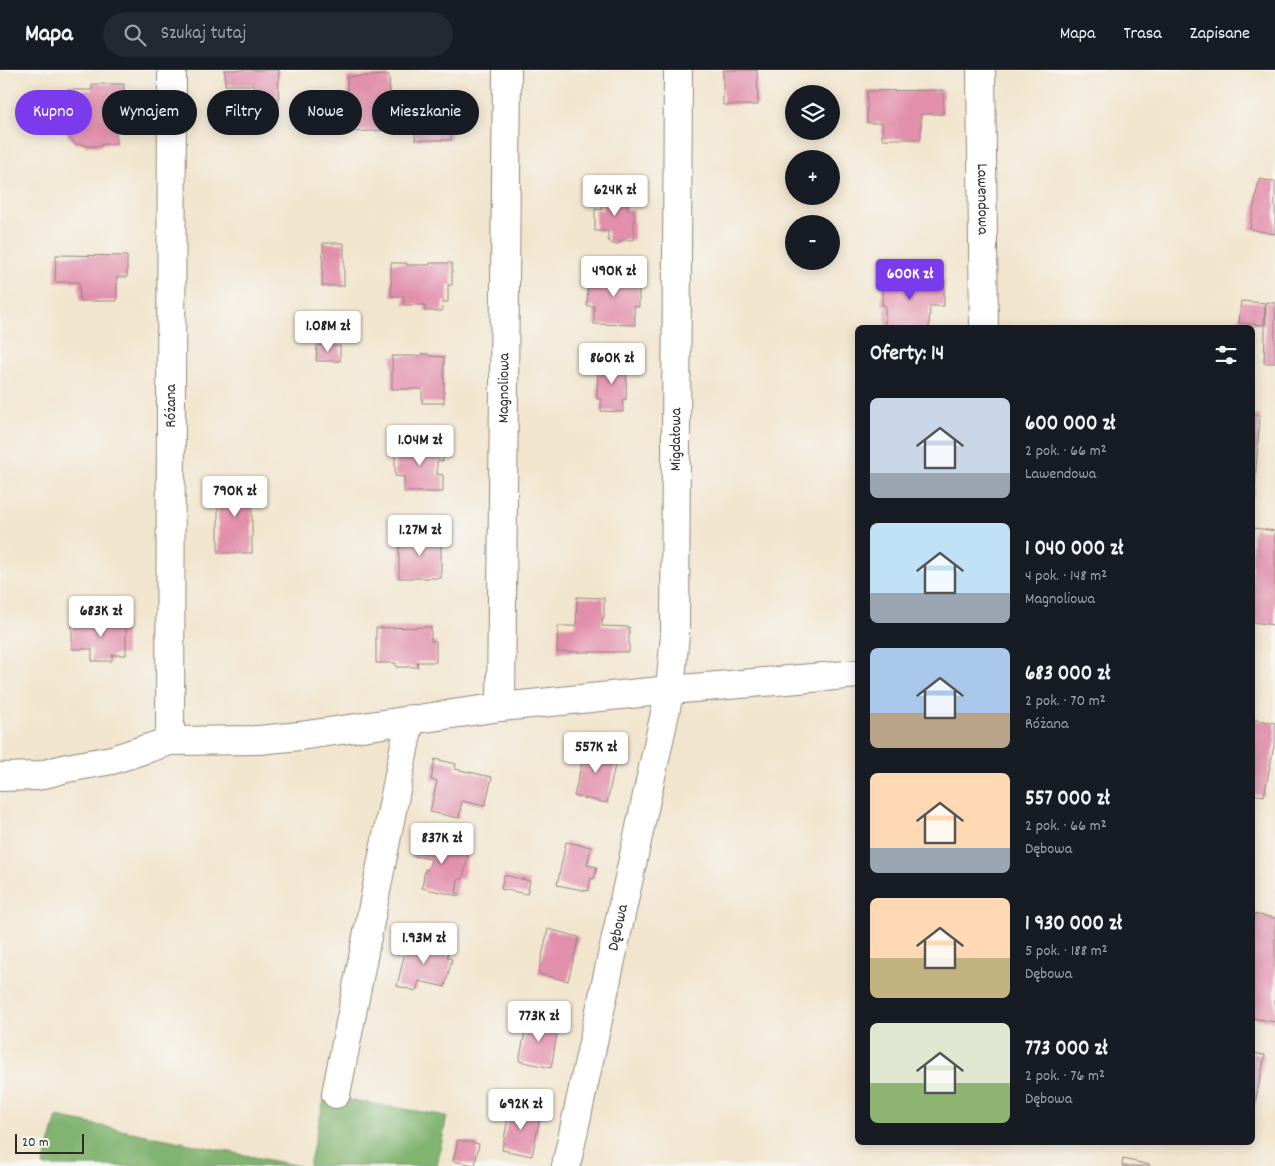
<!DOCTYPE html>
<html lang="pl">
<head>
<meta charset="utf-8">
<style>
  body { margin:0; font-family:Dekko,sans-serif; background:#242831; color:#f1f3f6; height:100vh; display:flex; flex-direction:column; font-size:19px; white-space:nowrap }
  * { box-sizing:border-box; margin:0 }
  p { font-size:16px; color:#9ea1a6 }
  .icon { flex:none; width:28px; height:28px; fill:none; stroke:currentColor; stroke-width:2; stroke-linecap:round; stroke-linejoin:round }
  .map { position:relative; flex:1; overflow:hidden }
  .drawer { position:absolute; left:855px; top:255px; width:400px; height:820px; display:flex; flex-direction:column; background:#171b24; border-radius:8px; box-shadow:0 2px 12px #0003 }
  .drawer>* { flex:none }
  .banner { position:absolute; left:15px; top:20px; width:475px; height:45px; display:flex; gap:10px }
  .fabs { position:absolute; left:785px; top:15px; display:grid; gap:10px }
  .fabs a { display:grid; place-items:center; width:55px; height:55px; border-radius:50%; background:#171b24; box-shadow:0 2px 12px #0003; font-size:25px }
  .scale { position:absolute; left:15px; bottom:12px; width:69px; box-sizing:border-box; padding-left:5px; border:2px solid #2b2b2b; border-top:0; font-size:14px; line-height:18px; white-space:nowrap; color:#2b2b2b; -webkit-text-stroke:4px #f6f6f2; paint-order:stroke }
  .price { position:absolute; translate:-50% -42px; padding:0 11px; border-radius:5px; background:#fff; color:#222; font-size:16px; line-height:32px; filter:drop-shadow(0 1px 2px #0008) }
  .price::after { content:''; position:absolute; left:50%; top:30px; width:15px; height:11px; margin-left:-8px; background:inherit; clip-path:polygon(0 0,100% 0,50% 100%) }
  .price.current { background:#7c3aed; color:#fff }
  ul { padding:0; list-style:none }
  li { display:flex; align-items:center; gap:15px; height:125px; padding:0 15px }
  li span { display:grid; place-items:center; flex:none; width:140px; height:100px; border-radius:8px; color:#555 }
  li>.icon { margin-inline-start:auto }
  span .icon { width:60px; height:60px; fill:#fffc; stroke-width:1 }
  li b { font-size:21px }
  h2 { display:flex; justify-content:space-between; align-items:center; height:60px; padding:0 15px; font-size:21px }
  .tag { padding:0 18px; border-radius:22px; background:#171b24; box-shadow:0 2px 12px #0003; font-size:18px; line-height:45px }
  .tag.current { background:#7c3aed; color:#fff }
  header { display:flex; align-items:center; gap:30px; box-sizing:border-box; height:70px; padding:0 25px; background:#171b24; border-bottom:1px solid #363941 }
  header strong { font-size:24px }
  nav { display:flex; gap:28px; margin-inline-start:auto; font-size:18px }
  .search { width:350px; height:45px; background:#242831; display:flex; align-items:center; gap:12px; box-sizing:border-box; padding:0 18px; border-radius:28px; color:#9ea1a6; font-size:19px }
  .map>svg:first-child { display:block }
  .forest { fill:#81b46f; stroke:#56704d }
  .building { fill:#e28fac }
  .lines { fill:none; stroke-linecap:round; stroke-linejoin:round }
  .minor-casing { stroke:#8e887c; stroke-width:30 }
  .minor { stroke:#fff; stroke-width:28 }
  .labels { text-anchor:middle; dominant-baseline:central; stroke-width:4; stroke-linejoin:round; paint-order:stroke }
  .street-label { font-size:16px; fill:#2b2b2b; stroke:#f6f6f2 }
</style>
</head>
<body>
<header>
<strong>Mapa</strong>
<div class="search"><svg class="icon" aria-label="search" viewBox="0 0 24 24"><circle cx="10" cy="10" r="6"/><path d="M15 15l6 6"/></svg>Szukaj tutaj</div>
<nav><a>Mapa</a><a>Trasa</a><a>Zapisane</a></nav>
</header>
<div class="map">
<svg width="1275" height="1096" viewBox="0 0 1275 1096">
  <rect width="100%" height="100%" fill="#f6f6f2"/>
  <filter id="ink" filterUnits="userSpaceOnUse"><feTurbulence type="fractalNoise" baseFrequency=".02" numOctaves="2"/><feDisplacementMap in="SourceGraphic" scale="10" xChannelSelector="R" yChannelSelector="G"/><feConvolveMatrix kernelMatrix="1 2 1 2 8 2 1 2 1" color-interpolation-filters="sRGB"/></filter>
  <filter id="wash" filterUnits="userSpaceOnUse"><feTurbulence type="fractalNoise" baseFrequency=".0096" numOctaves="4" result="noise"/><feDisplacementMap in="SourceGraphic" scale="20" xChannelSelector="R" yChannelSelector="G"/><feGaussianBlur stdDeviation="1.12" result="paint"/><feColorMatrix in="noise" values="0 0 0 0 0 0 0 0 0 0 0 0 0 0 0 0 0 1.4 0 .05"/><feComposite in="paint" operator="in"/></filter>
  <g filter="url(#wash)">
    <rect width="100%" height="100%" fill="#f2e5ce"/>
    <g class="forest">
      <polygon points="325,1026 447,1046 437,1096 309,1096"/>
      <polygon points="57,1047 299,1096 43,1096"/>
    </g>
    <g id="blocks">
      <g class="building">
        <polygon points="223,0 279,0 278,46 256,46 256,25 253,22 253,15 225,15 225,2"/>
        <polygon points="723,0 757,0 758,35 723,35"/>
        <polygon points="389,5 390,25 387,25 388,48 391,48 392,60 349,62 347,7"/>
        <polygon points="92,14 124,14 123,38 111,38 111,56 116,56 116,74 102,74 101,76 85,76 85,74 75,74 67,65 67,20 92,20"/>
        <polygon points="943,20 943,44 921,44 921,69 882,69 882,53 867,53 867,21"/>
        <polygon points="415,48 452,48 451,70 415,70"/>
        <polygon points="1259,109 1275,112 1275,164 1250,159"/>
        <polygon points="602,121 627,121 627,140 634,140 634,170 621,170 618,174 612,174 608,170 608,161 595,161 595,139 602,140"/>
        <polygon points="323,173 344,173 344,216 322,216"/>
        <polygon points="56,185 127,186 127,207 117,207 117,231 80,231 79,212 55,212"/>
        <polygon points="391,193 407,193 407,195 430,195 430,193 452,193 452,215 448,215 448,232 443,232 442,241 425,241 425,235 404,235 404,226 391,226"/>
        <polygon points="588,203 639,204 639,237 634,236 635,255 594,254 594,236 587,236"/>
        <polygon points="896,204 913,205 913,210 944,210 944,236 930,236 929,258 885,258 885,235 882,235 882,208 896,209"/>
        <polygon points="1241,231 1265,233 1264,255 1239,253"/>
        <polygon points="1266,232 1275,233 1275,293 1264,293"/>
        <polygon points="317,275 340,276 340,291 316,291"/>
        <polygon points="421,284 428,284 430,286 444,287 444,333 422,333 422,319 392,319 392,286 420,286"/>
        <polygon points="598,291 627,292 626,330 623,329 623,342 601,341 601,329 597,329"/>
        <polygon points="1252,345 1260,345 1254,426 1252,426"/>
        <polygon points="443,373 443,391 437,391 437,404 443,405 443,422 404,422 404,407 395,406 395,374"/>
        <rect x="218" y="413" width="34" height="70"/>
        <polygon points="1254,458 1275,461 1275,555 1252,552 1252,466"/>
        <rect x="399" y="465" width="42" height="43"/>
        <polygon points="577,527 604,528 604,548 602,548 602,556 629,557 629,582 557,582 558,556 576,556"/>
        <polygon points="110,546 126,546 126,585 112,585 112,591 92,591 92,579 72,579 72,553 111,553"/>
        <polygon points="431,557 431,571 436,571 436,592 417,592 418,597 396,597 396,593 376,593 376,558"/>
        <polygon points="1252,649 1275,653 1275,671 1264,726 1252,724"/>
        <polygon points="589,673 615,678 612,689 616,690 607,733 574,726 584,683 586,684"/>
        <polygon points="435,689 456,694 455,699 492,707 485,736 462,731 459,748 430,742 437,711 431,710"/>
        <polygon points="417,768 469,779 463,809 458,809 456,823 460,824 459,826 422,818 425,799 428,800 431,789 413,786"/>
        <polygon points="566,772 591,777 587,795 597,797 594,809 591,808 588,821 557,815"/>
        <polygon points="504,805 530,811 527,824 501,819"/>
        <polygon points="1254,844 1275,848 1275,952 1252,948 1252,850"/>
        <polygon points="548,859 579,867 568,911 538,904"/>
        <polygon points="408,869 449,879 447,887 452,889 445,917 419,911 416,921 397,916"/>
        <polygon points="528,948 559,954 551,998 519,991"/>
        <polygon points="1252,983 1265,985 1253,1043 1252,1042"/>
        <polygon points="510,1037 541,1043 532,1086 502,1080"/>
        <polygon points="458,1070 479,1074 475,1095 453,1091"/>
        <polygon points="1123,1089 1150,1095 1150,1096 1122,1096"/>
      </g>
    </g>
  </g>
  <g filter="url(#ink)">
    <use href="#blocks" fill-opacity="0" stroke="#8e887c" stroke-width="1"/>
    <g class="lines">
      <g class="minor-casing">
        <g id="minor">
          <path id="s1" d="M981,0L984,258"/>
          <path id="s2" d="M501,637L507,0"/>
          <path id="s3" d="M170,671L172,0"/>
          <polyline points="0,707 37,706 67,698 112,690 170,671 259,670 300,666 501,637 670,620 858,604"/>
          <polyline points="336,1024 410,649"/>
          <path id="s4" d="M566,1096L670,620L675,564L678,0"/>
        </g>
      </g>
      <use href="#minor" class="minor"/>
    </g>
  </g>
  <g class="labels">
    <g class="street-label">
      <text stroke="none"><textPath href="#s1" startOffset="129">Lawendowa</textPath></text>
      <text stroke="none"><textPath href="#s2" startOffset="319">Magnoliowa</textPath></text>
      <text stroke="none"><textPath href="#s3" startOffset="335">Różana</textPath></text>
      <text stroke="none"><textPath href="#s4" startOffset="738">Migdałowa</textPath></text>
      <text stroke="none"><textPath href="#s4" startOffset="244">Dębowa</textPath></text>
    </g>
  </g>
</svg>
<div class="fabs">
<a><svg class="icon" aria-label="layers" viewBox="0 0 24 24"><path d="M12 4l9 5-9 5-9-5zM3 14l9 5 9-5"/></svg></a>
<a>+</a>
<a>−</a>
</div>
<div class="scale">20 m</div>
<b class="price" style="left:615px;top:147px">624K zł</b>
<b class="price" style="left:614px;top:228px">490K zł</b>
<b class="price current" style="left:910px;top:231px">600K zł</b>
<b class="price" style="left:328px;top:283px">1.08M zł</b>
<b class="price" style="left:612px;top:315px">860K zł</b>
<b class="price" style="left:420px;top:397px">1.04M zł</b>
<b class="price" style="left:235px;top:448px">790K zł</b>
<b class="price" style="left:420px;top:487px">1.27M zł</b>
<b class="price" style="left:101px;top:568px">683K zł</b>
<b class="price" style="left:596px;top:704px">557K zł</b>
<b class="price" style="left:442px;top:795px">837K zł</b>
<b class="price" style="left:424px;top:895px">1.93M zł</b>
<b class="price" style="left:539px;top:973px">773K zł</b>
<b class="price" style="left:521px;top:1061px">692K zł</b>
<div class="banner">
<a class="tag current">Kupno</a>
<a class="tag">Wynajem</a>
<a class="tag">Filtry</a>
<a class="tag">Nowe</a>
<a class="tag">Mieszkanie</a>
</div>
<section class="drawer">
<h2>Oferty: 14<svg class="icon" aria-label="filters" viewBox="0 0 24 24"><path d="M4 7h16M4 17h16"/><circle cx="9" cy="7" r="2"/><circle cx="15" cy="17" r="2"/></svg></h2>
<ul>
<li><span style="background:linear-gradient(#c9d6e8 75%,#9aa5b1 0)"><svg class="icon" aria-label="home" viewBox="0 0 24 24"><path d="M3 11l9-7 9 7M6 9v11h12V9"/></svg></span><div><b>600 000 zł</b><p>2 pok. · 66 m²</p><p>Lawendowa</p></div></li>
<li><span style="background:linear-gradient(#bfe0f5 70%,#9aa5b1 0)"><svg class="icon" aria-label="home" viewBox="0 0 24 24"><path d="M3 11l9-7 9 7M6 9v11h12V9"/></svg></span><div><b>1 040 000 zł</b><p>4 pok. · 148 m²</p><p>Magnoliowa</p></div></li>
<li><span style="background:linear-gradient(#a9c7e8 65%,#b9a48a 0)"><svg class="icon" aria-label="home" viewBox="0 0 24 24"><path d="M3 11l9-7 9 7M6 9v11h12V9"/></svg></span><div><b>683 000 zł</b><p>2 pok. · 70 m²</p><p>Różana</p></div></li>
<li><span style="background:linear-gradient(#ffd9b3 75%,#9aa5b1 0)"><svg class="icon" aria-label="home" viewBox="0 0 24 24"><path d="M3 11l9-7 9 7M6 9v11h12V9"/></svg></span><div><b>557 000 zł</b><p>2 pok. · 66 m²</p><p>Dębowa</p></div></li>
<li><span style="background:linear-gradient(#ffd9b3 60%,#c2b280 0)"><svg class="icon" aria-label="home" viewBox="0 0 24 24"><path d="M3 11l9-7 9 7M6 9v11h12V9"/></svg></span><div><b>1 930 000 zł</b><p>5 pok. · 188 m²</p><p>Dębowa</p></div></li>
<li><span style="background:linear-gradient(#dfe7d0 60%,#8fb573 0)"><svg class="icon" aria-label="home" viewBox="0 0 24 24"><path d="M3 11l9-7 9 7M6 9v11h12V9"/></svg></span><div><b>773 000 zł</b><p>2 pok. · 76 m²</p><p>Dębowa</p></div></li>
</ul>
</section>
</div>
</body>
</html>
